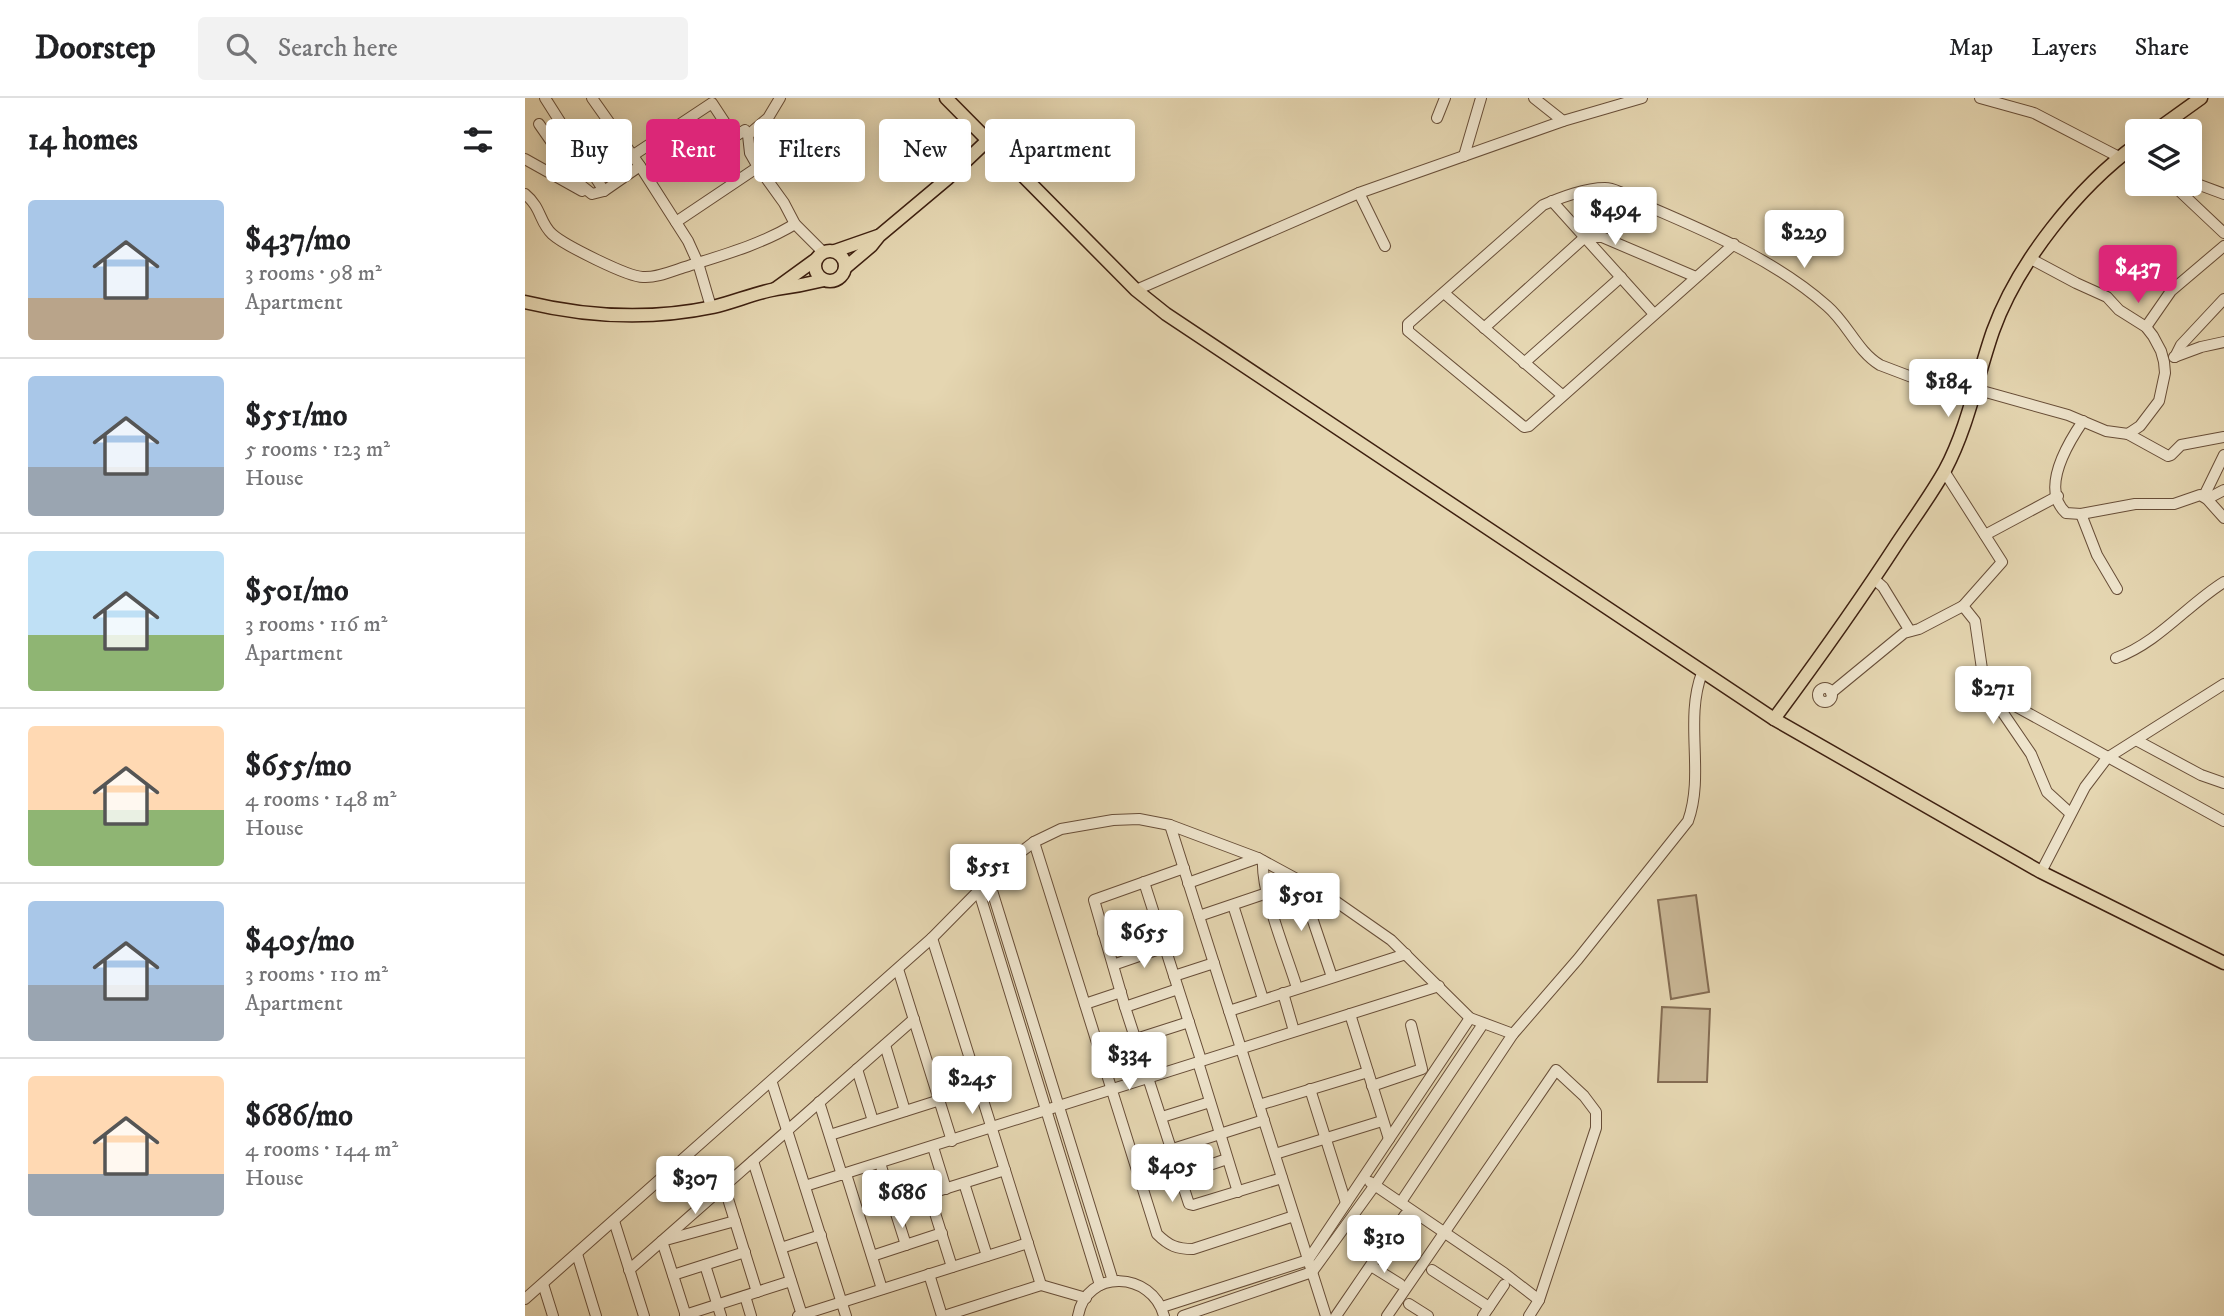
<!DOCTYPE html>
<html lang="en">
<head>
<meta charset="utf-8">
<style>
  body { margin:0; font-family:"IM FELL DW Pica",serif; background:#f2f2f2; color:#202124; height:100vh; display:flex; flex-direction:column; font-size:26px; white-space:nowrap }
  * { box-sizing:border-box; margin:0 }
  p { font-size:23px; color:#757577 }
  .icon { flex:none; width:38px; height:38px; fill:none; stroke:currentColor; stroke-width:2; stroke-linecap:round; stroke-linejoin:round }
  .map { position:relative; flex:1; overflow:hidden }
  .sheet { display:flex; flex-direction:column; background:#fff; width:525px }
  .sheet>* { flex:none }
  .guide { position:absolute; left:21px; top:21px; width:665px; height:63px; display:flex; gap:14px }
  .controls { position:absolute; left:1600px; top:21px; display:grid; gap:14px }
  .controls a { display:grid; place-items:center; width:77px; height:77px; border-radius:7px; background:#fff; box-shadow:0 4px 18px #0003; font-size:35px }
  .price { position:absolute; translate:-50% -60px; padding:0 16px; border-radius:7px; background:#fff; color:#222; font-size:23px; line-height:46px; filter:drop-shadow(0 2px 4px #0008) }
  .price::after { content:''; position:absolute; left:50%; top:42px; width:21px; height:16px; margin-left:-10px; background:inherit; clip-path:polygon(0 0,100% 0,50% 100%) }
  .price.selected { background:#db2777; color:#fff }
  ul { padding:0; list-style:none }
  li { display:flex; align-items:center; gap:21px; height:175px; padding:0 28px }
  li+li { border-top:2px solid #e0e0e0 }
  li span { display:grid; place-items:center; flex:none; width:196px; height:140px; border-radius:7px; color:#555 }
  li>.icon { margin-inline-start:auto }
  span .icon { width:84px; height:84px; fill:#fffc; stroke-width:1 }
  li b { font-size:30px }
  h2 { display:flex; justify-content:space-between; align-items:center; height:84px; padding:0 28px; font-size:30px }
  .tag { padding:0 24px; border-radius:7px; background:#fff; box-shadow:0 4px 18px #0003; font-size:24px; line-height:63px }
  .tag.selected { background:#db2777; color:#fff }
  header { display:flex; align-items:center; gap:42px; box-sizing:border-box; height:98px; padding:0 35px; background:#fff; border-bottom:2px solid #e0e0e0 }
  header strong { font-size:33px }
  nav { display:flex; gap:38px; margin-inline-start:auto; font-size:24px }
  .search { width:490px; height:63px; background:#f2f2f2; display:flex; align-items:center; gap:18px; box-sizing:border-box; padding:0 24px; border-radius:7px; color:#757577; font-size:26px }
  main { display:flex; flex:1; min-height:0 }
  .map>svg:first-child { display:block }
  .green { fill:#c9b796; stroke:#846c53; stroke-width:2 }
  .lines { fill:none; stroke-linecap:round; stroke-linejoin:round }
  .minor-casing { stroke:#684e38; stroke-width:12 }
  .major-casing { stroke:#3e2010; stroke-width:15 }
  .minor { stroke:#eee4cc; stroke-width:10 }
  .major { stroke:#e5d6b1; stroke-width:12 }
</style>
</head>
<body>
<header>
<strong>Doorstep</strong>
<div class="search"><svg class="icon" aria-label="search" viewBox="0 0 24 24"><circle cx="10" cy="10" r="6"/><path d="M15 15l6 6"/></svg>Search here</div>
<nav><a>Map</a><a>Layers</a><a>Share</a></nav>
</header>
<main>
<section class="sheet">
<h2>14 homes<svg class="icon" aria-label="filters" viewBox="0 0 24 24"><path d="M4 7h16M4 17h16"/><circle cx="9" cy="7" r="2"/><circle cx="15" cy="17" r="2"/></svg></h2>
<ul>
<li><span style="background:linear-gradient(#a9c7e8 70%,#b9a48a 0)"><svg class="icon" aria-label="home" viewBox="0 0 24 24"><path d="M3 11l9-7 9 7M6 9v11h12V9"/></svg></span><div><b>$437/mo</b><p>3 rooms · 98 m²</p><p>Apartment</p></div></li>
<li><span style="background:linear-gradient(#a9c7e8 65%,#9aa5b1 0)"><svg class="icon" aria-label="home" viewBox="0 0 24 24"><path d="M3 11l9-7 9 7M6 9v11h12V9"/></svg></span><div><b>$551/mo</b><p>5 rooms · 123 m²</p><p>House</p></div></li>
<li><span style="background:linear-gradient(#bfe0f5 60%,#8fb573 0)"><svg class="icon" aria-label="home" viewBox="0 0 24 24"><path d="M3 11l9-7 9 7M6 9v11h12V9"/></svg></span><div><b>$501/mo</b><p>3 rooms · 116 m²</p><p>Apartment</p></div></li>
<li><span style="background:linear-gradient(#ffd9b3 60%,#8fb573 0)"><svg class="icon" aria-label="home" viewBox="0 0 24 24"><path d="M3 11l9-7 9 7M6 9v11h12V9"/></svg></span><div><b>$655/mo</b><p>4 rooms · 148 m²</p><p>House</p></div></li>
<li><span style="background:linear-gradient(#a9c7e8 60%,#9aa5b1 0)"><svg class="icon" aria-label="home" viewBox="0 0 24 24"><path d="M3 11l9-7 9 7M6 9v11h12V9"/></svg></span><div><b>$405/mo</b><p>3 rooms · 110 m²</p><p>Apartment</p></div></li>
<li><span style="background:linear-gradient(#ffd9b3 70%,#9aa5b1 0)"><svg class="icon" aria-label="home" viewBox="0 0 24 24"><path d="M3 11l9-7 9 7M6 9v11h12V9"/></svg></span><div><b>$686/mo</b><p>4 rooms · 144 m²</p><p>House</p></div></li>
</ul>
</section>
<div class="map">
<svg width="1699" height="1218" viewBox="0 0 1699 1218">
  <rect width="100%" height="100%" fill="#e5d6b1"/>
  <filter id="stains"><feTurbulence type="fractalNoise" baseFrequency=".00286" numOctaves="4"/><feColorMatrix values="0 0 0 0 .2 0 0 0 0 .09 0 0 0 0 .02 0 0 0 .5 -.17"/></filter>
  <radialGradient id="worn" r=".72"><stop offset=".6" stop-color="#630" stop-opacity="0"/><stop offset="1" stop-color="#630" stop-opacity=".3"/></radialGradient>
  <g class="green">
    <polygon points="1171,797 1184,894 1146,901 1133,802"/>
    <polygon points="1137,909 1185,911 1182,984 1133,984"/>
  </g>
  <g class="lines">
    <g class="minor-casing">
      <g id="minor">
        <polyline points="20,0 79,93"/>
        <polyline points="67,0 115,68 163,143 173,165 186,209"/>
        <polyline points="255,0 243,20 223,37 225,55 233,69 259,105 270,126 298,154"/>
        <polyline points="1009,0 1038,23"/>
        <polyline points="1455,0 1509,15 1594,59"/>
        <polyline points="912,20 920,0"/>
        <polyline points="14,26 57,88 67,96 79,93 115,68"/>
        <polyline points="107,58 187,5 208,37"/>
        <polyline points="939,58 956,0"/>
        <polyline points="0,61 57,93"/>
        <polyline points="153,75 220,32 223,37"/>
        <polyline points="1664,83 1699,96"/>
        <polyline points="1647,86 1699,135"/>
        <polyline points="834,95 860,148"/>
        <path d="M0,96C17,110 14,124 27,136C39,147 103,179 118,179C132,180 147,173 160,169C198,157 235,147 270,126"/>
        <polyline points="1027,103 1129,216"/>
        <polyline points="151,124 233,69"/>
        <path d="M1209,146L1004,328L999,329L883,233V226L1018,107C1037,99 1060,90 1080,90C1092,90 1109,102 1120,107C1183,134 1250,162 1302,208C1323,226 1332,253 1355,267L1447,302"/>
        <polyline points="1506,161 1551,185 1582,199 1594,212 1621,229 1628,238 1636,253 1639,264 1640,275 1634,303 1615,328 1603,336"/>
        <polyline points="611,192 834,95 1038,23 1117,0"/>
        <polyline points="919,195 1037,297"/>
        <polyline points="1621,229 1646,193 1699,148"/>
        <polyline points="959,230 1060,139 1077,139 1171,179"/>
        <polyline points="1649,259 1676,249 1699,244"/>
        <polyline points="1650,259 1656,247 1699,201"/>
        <polyline points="999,265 1096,179"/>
        <polyline points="1450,291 1543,317 1581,333 1603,336 1643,358 1646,357 1656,347 1699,339"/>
        <path d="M1558,323C1543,345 1515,391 1541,415L1556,416L1610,406H1649L1675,397L1682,401L1699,420"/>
        <polyline points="1679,398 1699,357"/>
        <polyline points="1682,401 1699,392"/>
        <polyline points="1556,416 1572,457 1592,491"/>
        <polyline points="1460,437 1533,398"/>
        <polyline points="1349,481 1358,489 1385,533"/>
        <polyline points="1438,508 1450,523 1458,578 1463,593 1506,656 1522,694 1545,715"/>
        <path d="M1591,560C1634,544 1662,507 1699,484"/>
        <circle cx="1300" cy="597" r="7"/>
        <polyline points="1463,593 1699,723"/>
        <polyline points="1306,595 1379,535 1394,531 1438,508 1477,464 1419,373"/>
        <polyline points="1611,642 1676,677 1699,685"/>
        <polyline points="645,727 801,1218"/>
        <path d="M509,744L632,1136C644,1148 652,1151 668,1151L769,1118"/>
        <path d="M738,763C736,795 762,857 772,890"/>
        <polyline points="659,770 569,802 600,909 664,1106 668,1107 757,1080"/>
        <polyline points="1516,774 1560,689 1582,660 1699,586"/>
        <polyline points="464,783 588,1183"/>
        <polyline points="619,784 676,962"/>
        <polyline points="663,785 733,760"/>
        <polyline points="782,786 782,805 807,879"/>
        <polyline points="454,794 575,1187"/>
        <polyline points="708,807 738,901"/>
        <polyline points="674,818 742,795"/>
        <polyline points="578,835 630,818"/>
        <polyline points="407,840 516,1187"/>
        <polyline points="588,867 640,849"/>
        <polyline points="373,871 427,1043"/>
        <polyline points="649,878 689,865"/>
        <polyline points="758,895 769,933"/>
        <polyline points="560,906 596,894"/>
        <polyline points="600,909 653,891"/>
        <polyline points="704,913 881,856"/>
        <polyline points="825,916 864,1041"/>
        <polyline points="611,941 664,924"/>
        <polyline points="360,947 380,1013"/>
        <polyline points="673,964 713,1094"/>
        <polyline points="332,971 348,1023"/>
        <polyline points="247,985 321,1218"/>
        <polyline points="847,988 897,971 886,927"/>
        <polyline points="785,991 821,1105"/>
        <polyline points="294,1004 317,1077"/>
        <polyline points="734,1007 843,974"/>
        <polyline points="637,1019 685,1004"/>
        <polyline points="305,1037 415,1002"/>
        <polyline points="408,1049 421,1091"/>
        <polyline points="750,1056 857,1023"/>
        <polyline points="228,1063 277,1217"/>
        <polyline points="610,1063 739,1022"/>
        <polyline points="355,1065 381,1147"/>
        <polyline points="321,1076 357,1191"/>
        <polyline points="655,1077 702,1061"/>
        <polyline points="845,1084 979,1175 1014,1202"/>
        <polyline points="439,1085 462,1158"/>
        <polyline points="199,1088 232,1194"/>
        <polyline points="280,1088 914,888"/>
        <polyline points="404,1096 427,1169"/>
        <path d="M876,1104L988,936L1053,861L1163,723C1180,676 1159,622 1177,575"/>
        <polyline points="368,1107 480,1072"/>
        <polyline points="89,1123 119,1218"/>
        <polyline points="256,1150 296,1137"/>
        <polyline points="52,1156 71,1218"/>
        <polyline points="347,1158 417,1135"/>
        <polyline points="180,1167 196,1218"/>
        <polyline points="846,1168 875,1186"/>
        <polyline points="104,1172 389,921"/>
        <polyline points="907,1172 964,1209"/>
        <polyline points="404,1176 417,1218"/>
        <polyline points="148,1177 220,1154"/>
        <polyline points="18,1186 28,1218"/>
        <polyline points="220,1198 226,1218"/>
        <polyline points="0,1201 407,840 479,767 509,744 536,731 588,722 614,721 645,727 733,760 803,798 866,842 945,920 988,936"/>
        <polyline points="884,1206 903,1218"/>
        <polyline points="637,1209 783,1162 945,920"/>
        <polyline points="160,1217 266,1183"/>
        <polyline points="161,1218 137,1143 210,1123"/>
        <polyline points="273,1218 503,1145"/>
        <polyline points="419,1218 516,1187 561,1200"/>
        <path d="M553,1218C561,1170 627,1173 639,1218"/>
        <polyline points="658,1218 787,1174 850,1087 958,926"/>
        <polyline points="811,1218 880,1117"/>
        <polyline points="862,1218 1031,972 1059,998 1071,1014 1071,1030 1014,1202 1004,1218"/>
        <polyline points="958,1218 979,1187"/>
      </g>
    </g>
    <g class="major-casing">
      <g id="major">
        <polyline points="421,0 611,192 641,216 1249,621 1516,774 1699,865"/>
        <polyline points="1630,33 1676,0"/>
        <circle cx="305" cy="168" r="15"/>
        <polyline points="310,153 353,138"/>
        <polyline points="320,170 346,148 354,138 422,81 463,42"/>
        <polyline points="250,191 290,162"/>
        <path d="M0,204C62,219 126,222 188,209C209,204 230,195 251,191C267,189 283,186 299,182"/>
        <path d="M1249,621C1292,563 1334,504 1373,444C1389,420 1406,397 1420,372C1443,329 1452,279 1468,233C1493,164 1553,89 1612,46"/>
      </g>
    </g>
    <use href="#minor" class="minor"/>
    <use href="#major" class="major"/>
  </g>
  <rect width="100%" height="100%" filter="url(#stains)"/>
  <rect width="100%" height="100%" fill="url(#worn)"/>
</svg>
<div class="controls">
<a><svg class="icon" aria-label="layers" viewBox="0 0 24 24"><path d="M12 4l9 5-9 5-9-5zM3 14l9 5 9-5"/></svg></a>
</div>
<b class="price" style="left:1090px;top:149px">$494</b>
<b class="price" style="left:1279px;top:172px">$229</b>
<b class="price selected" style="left:1613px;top:207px">$437</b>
<b class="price" style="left:1423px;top:321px">$184</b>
<b class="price" style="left:1468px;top:628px">$271</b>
<b class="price" style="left:463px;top:806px">$551</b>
<b class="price" style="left:776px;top:835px">$501</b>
<b class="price" style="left:619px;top:872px">$655</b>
<b class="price" style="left:604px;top:994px">$334</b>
<b class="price" style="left:447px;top:1018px">$245</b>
<b class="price" style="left:647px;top:1106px">$405</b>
<b class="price" style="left:170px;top:1118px">$307</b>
<b class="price" style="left:377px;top:1132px">$686</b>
<b class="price" style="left:859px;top:1177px">$310</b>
<div class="guide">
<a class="tag">Buy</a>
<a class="tag selected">Rent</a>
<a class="tag">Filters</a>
<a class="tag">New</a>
<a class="tag">Apartment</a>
</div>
</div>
</main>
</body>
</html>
